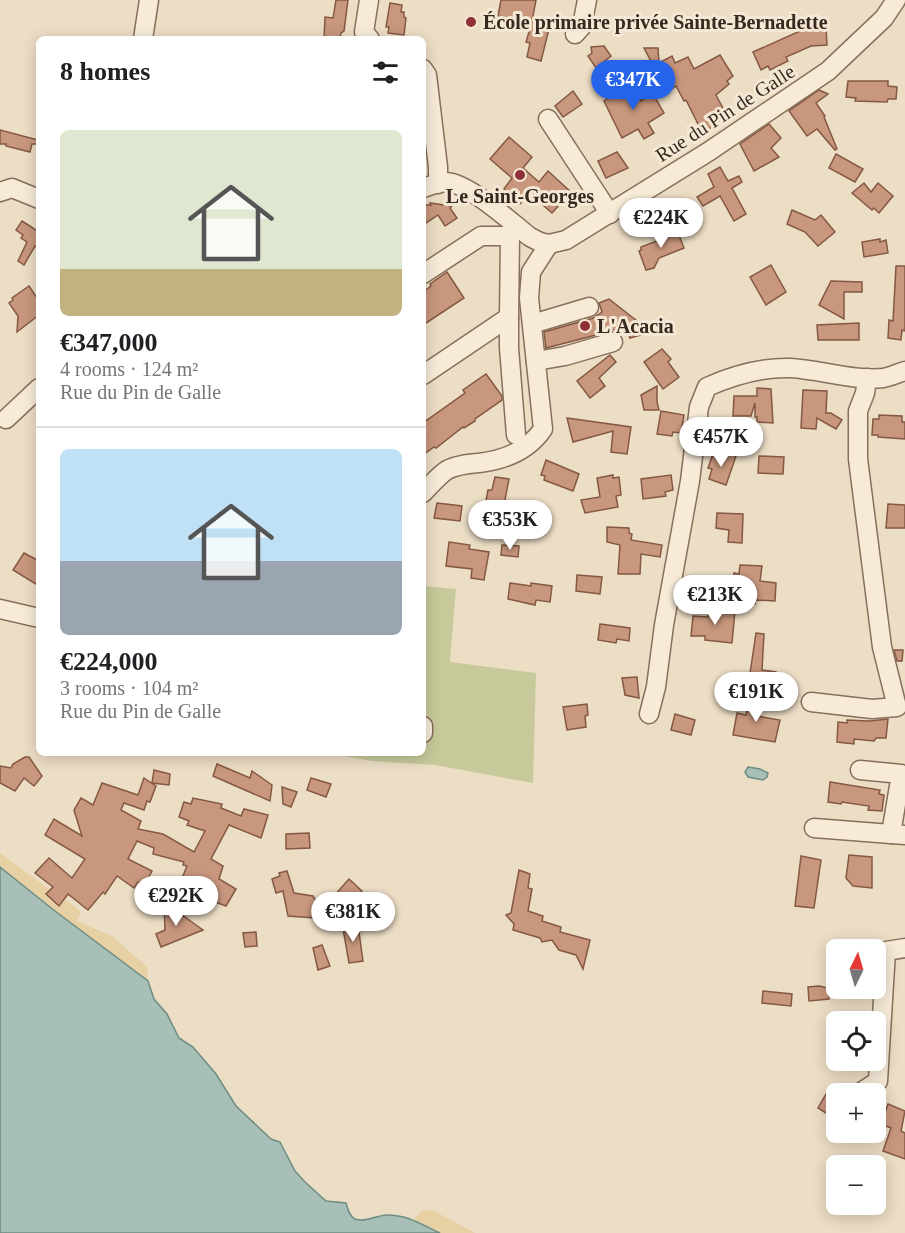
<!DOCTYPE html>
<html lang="en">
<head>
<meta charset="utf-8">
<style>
  body { margin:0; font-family:Georgia,serif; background:#f6f6f6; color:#202124; height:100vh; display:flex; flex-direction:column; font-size:22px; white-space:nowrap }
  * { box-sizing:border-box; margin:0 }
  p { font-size:20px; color:#757577 }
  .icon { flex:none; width:33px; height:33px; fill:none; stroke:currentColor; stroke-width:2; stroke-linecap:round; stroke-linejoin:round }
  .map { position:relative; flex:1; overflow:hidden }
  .panel { position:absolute; left:36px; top:36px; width:390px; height:720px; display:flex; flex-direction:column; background:#fff; border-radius:9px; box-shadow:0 3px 15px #0003 }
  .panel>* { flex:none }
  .needle { width:39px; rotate:5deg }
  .controls { position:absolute; left:826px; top:939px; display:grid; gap:12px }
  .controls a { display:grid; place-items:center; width:60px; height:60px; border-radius:9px; background:#fff; box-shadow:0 3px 15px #0003; font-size:30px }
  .price { position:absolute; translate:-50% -51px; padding:0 14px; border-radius:21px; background:#fff; color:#222; font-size:20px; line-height:39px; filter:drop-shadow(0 2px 3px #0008) }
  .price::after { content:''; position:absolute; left:50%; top:36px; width:18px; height:14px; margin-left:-9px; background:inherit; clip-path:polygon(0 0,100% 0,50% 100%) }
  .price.on { background:#2563eb; color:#fff }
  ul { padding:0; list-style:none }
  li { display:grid; align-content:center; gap:12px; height:318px; padding:0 24px }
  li+li { border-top:2px solid #e0e0e0 }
  li span { display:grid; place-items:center; height:186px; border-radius:9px; color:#555 }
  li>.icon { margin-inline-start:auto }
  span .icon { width:108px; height:108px; fill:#fffc; stroke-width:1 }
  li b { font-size:26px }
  h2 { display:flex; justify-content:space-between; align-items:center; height:72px; padding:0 24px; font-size:26px }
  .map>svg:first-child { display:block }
  .green { fill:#c7c99a }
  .sand { fill:#e6d0a4 }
  .water { fill:#a7bfb6; stroke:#6e8d83; stroke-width:1.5 }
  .building { fill:#c8977d; stroke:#845843; stroke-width:1.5 }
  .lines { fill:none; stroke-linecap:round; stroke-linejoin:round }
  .minor-casing { stroke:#866f5c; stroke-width:21 }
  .minor { stroke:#f7ebd8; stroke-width:18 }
  .poi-dot { fill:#912f37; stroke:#f4e8d4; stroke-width:2 }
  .labels { text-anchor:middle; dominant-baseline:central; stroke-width:6; stroke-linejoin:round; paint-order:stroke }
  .poi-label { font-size:20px; font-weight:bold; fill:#37291f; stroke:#f4e8d4; text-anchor:start }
  .street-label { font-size:20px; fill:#37291f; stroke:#f4e8d4 }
</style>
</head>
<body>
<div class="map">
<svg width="905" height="1233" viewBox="0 0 905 1233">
  <rect width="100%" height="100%" fill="#ecddc5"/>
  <polygon class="green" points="423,586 456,589 450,662 536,673 533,783 435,765 371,761 328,753 423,753"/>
  <g class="sand">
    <polygon points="0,853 50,890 46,894 59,906 66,900 81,912 77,921 112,936 147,967 148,981 55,911 0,867"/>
    <polygon points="432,1210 475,1233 440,1233 414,1219 422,1211"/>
  </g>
  <g class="water">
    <polygon points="748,767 760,769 768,773 767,777 763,780 748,777 745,772"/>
    <path d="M0,867L55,911L148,981L154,999L167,1014L179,1038L193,1047L216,1074L236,1106L271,1139L280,1142L295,1171L305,1182L326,1201L346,1203C348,1209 349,1216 355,1219C365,1223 377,1215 387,1215C409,1215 422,1225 440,1233H0Z"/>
  </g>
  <g class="building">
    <polygon points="336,0 348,0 344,31 341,33 340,39 324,39 325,17 333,18"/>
    <polygon points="501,0 536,0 532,21 550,25 541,61 527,57 530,43 526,42 532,22 498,16"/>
    <polygon points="390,3 402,5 401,12 404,12 404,17 406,18 404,35 388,33 389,27 386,27"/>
    <polygon points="826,26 827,45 811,46 786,57 788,61 770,70 768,66 761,70 753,52 809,27"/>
    <polygon points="604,46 611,56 596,68 588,56 592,53 591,47"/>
    <polygon points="644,48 658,48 659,63 672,56 675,63 688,57 694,69 720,55 733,76 727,81 729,84 716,95 725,112 722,114 724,117 719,119 720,123 705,131 702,124 699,126 686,100 684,101 676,86 667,92"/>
    <polygon points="628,81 641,101 653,94 664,113 648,123 654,133 644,139 638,129 622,138 604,101 615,93 614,90"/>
    <polygon points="848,81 888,81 888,86 897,87 896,99 888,99 887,102 855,101 856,98 846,97"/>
    <polygon points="819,90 828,94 816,103 825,116 824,117 837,149 835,150 817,129 807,136 789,111"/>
    <polygon points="573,91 582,104 563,117 555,106"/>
    <polygon points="769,124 781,138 771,148 779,157 754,171 740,144"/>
    <polygon points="0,130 38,140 37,144 32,144 30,152 6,146 6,144 0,144"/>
    <polygon points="509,137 532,157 523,168 539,182 548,171 571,192 552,213 529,193 520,204 504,189 512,178 490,159"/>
    <polygon points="617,152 628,168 606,178 598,161"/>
    <polygon points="836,154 863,169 855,182 829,168"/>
    <polygon points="720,167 728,181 739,176 742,182 732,188 746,214 734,221 720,196 703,206 697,197 714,187 708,174"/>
    <polygon points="864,183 871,192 878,183 893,196 879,213 874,208 872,210 852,193"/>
    <polygon points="430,203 452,206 450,208 457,218 445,226 438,215 423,225 423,205 431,205"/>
    <polygon points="792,210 815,220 821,215 835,232 818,246 805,232 787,224"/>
    <polygon points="22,221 39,232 39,249 35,246 24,265 18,261 27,242 21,238 23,235 16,230"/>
    <polygon points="675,225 684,248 659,258 654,268 646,270 639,251 641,250 641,247 670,236"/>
    <polygon points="880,239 880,242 886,240 888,253 864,257 862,242"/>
    <polygon points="771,265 786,292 766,305 750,277"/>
    <polygon points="896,266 905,266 905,331 902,330 901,340 888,338 889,320 893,321"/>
    <polygon points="447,272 464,298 423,325 423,292 431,286 430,284"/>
    <polygon points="831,281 862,282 862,292 844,292 844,319 819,305"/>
    <polygon points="29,286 39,301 39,315 17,332 18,316 9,303 13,300 12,298"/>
    <polygon points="609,299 651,332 630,338 627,327 546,348 544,332 593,318 602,312 599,303"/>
    <polygon points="859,323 859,340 818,340 817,325"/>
    <polygon points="662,349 671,359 668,362 679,377 663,389 644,362"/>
    <polygon points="610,355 616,362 599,378 605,386 590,398 577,381"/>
    <polygon points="486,374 502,396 502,400 475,419 475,421 464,428 463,427 436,448 434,447 423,455 423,423 465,393 463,390"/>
    <polygon points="657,386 657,402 659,410 644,410 641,395"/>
    <polygon points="757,388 771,389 773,423 757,422 757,417 755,417 755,403 751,416 733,416 734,396 757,396"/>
    <polygon points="803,390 827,391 826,413 831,413 842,420 836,429 817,418 816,429 801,428"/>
    <polygon points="661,411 684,415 681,433 673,432 672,436 657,434"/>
    <polygon points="879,415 902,416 902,422 905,422 905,439 878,437 878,435 872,435 873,419 879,419"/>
    <polygon points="567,418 631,427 627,454 611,452 613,431 573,442"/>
    <polygon points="725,452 736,456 726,485 709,479 712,469 708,468 713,454 723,457"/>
    <polygon points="759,456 784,457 783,474 758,473"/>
    <polygon points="546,460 579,474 573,491 544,480 545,476 541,475"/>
    <polygon points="613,475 613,478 619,477 621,495 616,496 618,507 585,513 581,500 600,497 597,478"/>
    <polygon points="671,475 673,490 665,492 666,496 643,499 641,479"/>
    <polygon points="495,477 509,479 501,520 483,516 488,490 492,490"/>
    <polygon points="437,503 462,506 460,521 434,518"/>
    <polygon points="888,504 905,505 905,528 886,528"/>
    <polygon points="717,513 743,514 742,543 728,542 729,530 716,528"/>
    <polygon points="607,527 629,528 629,533 632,534 631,540 662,545 660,557 641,554 640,574 618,574 620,545 607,542"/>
    <polygon points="449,542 470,545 469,549 489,552 484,580 471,578 472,569 446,566"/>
    <polygon points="502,545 519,546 518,557 501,555"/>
    <polygon points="24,553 39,561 39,586 13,570"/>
    <polygon points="740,565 762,566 760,581 776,583 775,601 756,600 755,604 731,603 734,573 739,574"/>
    <polygon points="577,575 602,577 600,594 576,591"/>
    <polygon points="510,583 531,586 531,583 552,586 550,602 536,600 535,605 508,599"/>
    <polygon points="709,609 735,611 732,643 705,640 705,636 691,636 693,616 708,617"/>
    <polygon points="600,624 630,628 629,641 617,639 616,643 598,640"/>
    <polygon points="756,633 764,634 762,670 776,672 775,683 749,680"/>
    <polygon points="894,650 903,650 902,661 897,661"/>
    <polygon points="637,677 639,698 625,695 622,678"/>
    <polygon points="751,690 760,692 756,716 780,720 775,742 733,735 737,713 746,715"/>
    <polygon points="587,704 588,715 585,716 586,727 567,730 563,707"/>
    <polygon points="675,714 695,720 691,735 671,730"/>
    <polygon points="888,719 886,738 876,738 874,741 854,739 854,744 837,742 838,722 847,723 847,720 869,721"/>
    <polygon points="25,757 29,757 42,776 34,786 24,778 15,791 0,783 0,766 11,768 13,764"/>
    <polygon points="217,764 250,778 252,771 272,785 270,801 213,776"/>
    <polygon points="154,770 170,774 169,785 152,783"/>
    <polygon points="144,778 156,786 150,802 147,801 144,810 124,803 121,810 141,821 138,829 163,834 194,852 205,831 187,825 189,821 179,817 184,802 191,804 193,798 222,804 221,808 241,816 244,809 268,815 261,838 229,825 211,859 223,866 219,879 236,889 226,906 178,888 187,866 183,865 184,862 153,854 154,848 137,841 128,859 152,871 145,884 138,882 134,888 117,876 105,894 103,892 88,910 68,894 59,906 46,894 53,887 35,873 49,858 72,878 85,859 45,835 54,819 82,836 74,810 81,798 93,805 102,783 138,795"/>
    <polygon points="311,778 331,784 326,797 307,790"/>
    <polygon points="830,782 880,790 879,794 884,795 882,811 868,810 869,806 842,802 841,804 828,802"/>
    <polygon points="282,787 297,792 291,807 283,804"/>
    <polygon points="309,833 310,848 286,849 286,834"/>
    <polygon points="849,855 872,857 872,888 853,886 846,878"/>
    <polygon points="801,856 821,860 814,908 795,906"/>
    <polygon points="519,870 530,874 528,888 532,889 528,911 543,916 542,921 561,927 560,932 590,940 583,969 576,955 559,950 552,940 542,942 540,938 513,930 514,924 506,915 511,913"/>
    <polygon points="287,871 294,893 313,896 316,901 315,918 288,916 283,891 276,893 272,879 280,876 279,873"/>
    <polygon points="349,879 362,891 347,909 333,897"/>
    <polygon points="164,902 203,930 161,947 156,934 165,930"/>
    <polygon points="342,923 358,925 363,961 349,963"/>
    <polygon points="256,932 257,946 245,947 243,933"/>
    <polygon points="322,945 330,966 318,970 313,948"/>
    <polygon points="819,986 828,988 829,999 809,1001 808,987"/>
    <polygon points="763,991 792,994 791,1006 762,1003"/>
    <polygon points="826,1094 837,1101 837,1120 818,1108"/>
    <polygon points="888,1104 905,1111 901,1131 905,1133 905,1159 883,1151 891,1128 881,1124"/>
  </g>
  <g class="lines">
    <g class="minor-casing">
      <g id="minor">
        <polyline points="369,0 364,32 370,39"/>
        <polyline points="575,34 582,26 587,0"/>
        <polyline points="143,39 149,0"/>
        <polyline points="423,69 427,75 438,167 438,184"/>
        <polyline points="548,119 610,214"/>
        <path d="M423,188C430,186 438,182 446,182C469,183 512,223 530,237L540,242L549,244L566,240L708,152L828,71L884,18L896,0"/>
        <polyline points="0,192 12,188 39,199"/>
        <polyline points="423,274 481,236 510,236"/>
        <polyline points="509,317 509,348 516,435"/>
        <polyline points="532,324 589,307"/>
        <polyline points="536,361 565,356 613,342"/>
        <polyline points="423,375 509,317 510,236 515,225"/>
        <polyline points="6,419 39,388"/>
        <path d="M423,493C430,486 438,476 447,470C456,465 468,464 479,463C504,460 528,451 543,429L529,298L531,272L549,244"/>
        <polyline points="0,609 39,618"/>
        <polyline points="811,702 872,709 897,707 882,647 858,459 858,411 865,393 867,378"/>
        <path d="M649,714L656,687L664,625L690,481L699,407L707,387C734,375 761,367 791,368C822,370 853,381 883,378C890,377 898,373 905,371"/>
        <polyline points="423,726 423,733"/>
        <polyline points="860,770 901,774 891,834 905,835"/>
        <polyline points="814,828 891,834"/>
        <polyline points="858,1094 878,1081 886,951 905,948"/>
      </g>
    </g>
    <use href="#minor" class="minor"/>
  </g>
  <g class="poi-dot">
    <circle cx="471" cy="22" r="6"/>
    <circle cx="520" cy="175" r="6"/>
    <circle cx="585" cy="326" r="6"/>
  </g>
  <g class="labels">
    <g class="poi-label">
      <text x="483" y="22">École primaire privée Sainte-Bernadette</text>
      <text x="520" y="196" text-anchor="middle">Le Saint-Georges</text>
      <text x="597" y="326">L'Acacia</text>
    </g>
    <g class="street-label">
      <text transform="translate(725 113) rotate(-33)">Rue du Pin de Galle</text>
    </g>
  </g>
</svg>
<div class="controls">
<a><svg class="needle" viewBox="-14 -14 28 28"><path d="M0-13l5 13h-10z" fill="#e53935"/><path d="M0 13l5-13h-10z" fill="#757577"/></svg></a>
<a><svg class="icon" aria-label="locate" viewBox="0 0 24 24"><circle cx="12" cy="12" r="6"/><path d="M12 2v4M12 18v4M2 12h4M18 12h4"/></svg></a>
<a>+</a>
<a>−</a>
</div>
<b class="price on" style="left:633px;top:111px">€347K</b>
<b class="price" style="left:661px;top:249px">€224K</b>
<b class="price" style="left:721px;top:468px">€457K</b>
<b class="price" style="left:510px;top:551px">€353K</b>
<b class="price" style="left:715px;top:626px">€213K</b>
<b class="price" style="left:756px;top:723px">€191K</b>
<b class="price" style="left:176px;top:927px">€292K</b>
<b class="price" style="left:353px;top:943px">€381K</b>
<section class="panel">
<h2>8 homes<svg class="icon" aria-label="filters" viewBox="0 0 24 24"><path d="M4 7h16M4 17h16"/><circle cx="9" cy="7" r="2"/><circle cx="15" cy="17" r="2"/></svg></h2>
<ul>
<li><span style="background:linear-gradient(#dfe7d0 75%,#c2b280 0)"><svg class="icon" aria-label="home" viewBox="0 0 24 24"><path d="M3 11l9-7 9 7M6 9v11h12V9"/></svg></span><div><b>€347,000</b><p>4 rooms · 124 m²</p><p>Rue du Pin de Galle</p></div></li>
<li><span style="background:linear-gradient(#bfe0f5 60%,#9aa5b1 0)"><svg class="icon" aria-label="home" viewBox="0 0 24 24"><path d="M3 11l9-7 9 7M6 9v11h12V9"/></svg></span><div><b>€224,000</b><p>3 rooms · 104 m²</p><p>Rue du Pin de Galle</p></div></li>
</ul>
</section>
</div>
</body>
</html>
